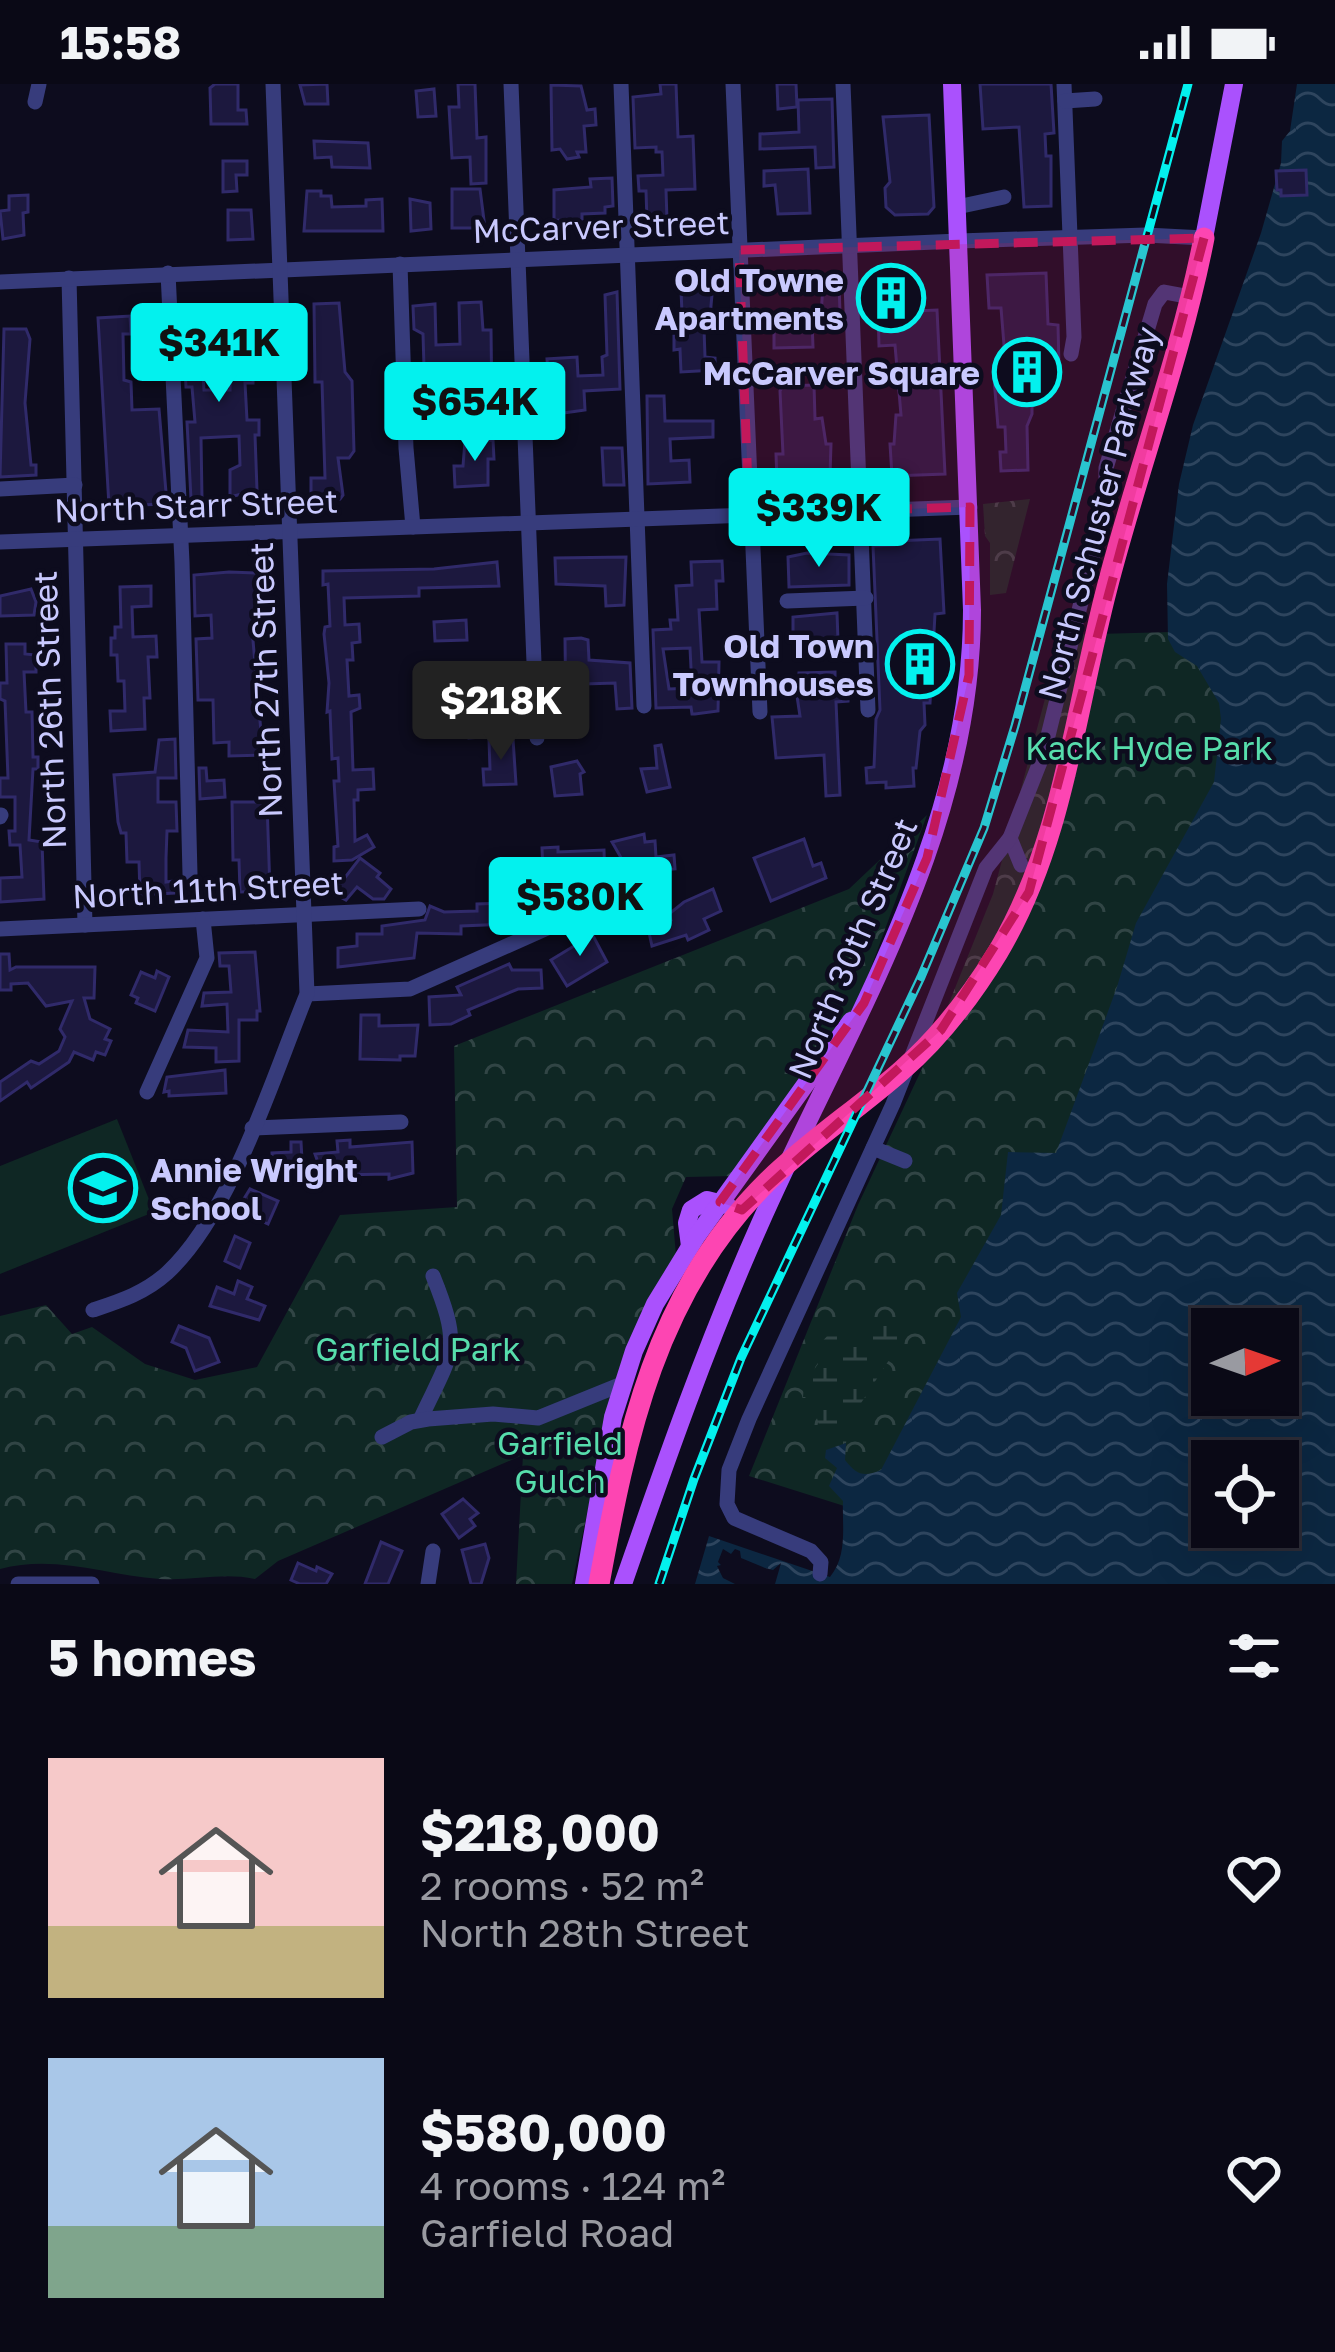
<!DOCTYPE html>
<html lang="en">
<head>
<meta charset="utf-8">
<style>
  body { margin:0; font-family:"Golos Text",sans-serif; background:#13121f; color:#f1f3f6; height:100vh; display:flex; flex-direction:column; font-size:45px; white-space:nowrap }
  * { box-sizing:border-box; margin:0 }
  p { font-size:39px; color:#999aa1 }
  .icon { flex:none; width:66px; height:66px; fill:none; stroke:currentColor; stroke-width:2; stroke-linecap:round; stroke-linejoin:round }
  .map { position:relative; height:1500px; overflow:hidden }
  .side { display:flex; flex-direction:column; background:#0a0916; flex:1 }
  .side>* { flex:none }
  .needle { width:78px; rotate:88deg }
  .fabs { position:absolute; left:1191px; top:1224px; display:grid; gap:24px }
  .fabs a { display:grid; place-items:center; width:108px; height:108px; border-radius:0px; background:#0a0916; box-shadow:0 12px 48px #0002,0 0 0 3px #2a2a35; font-size:60px }
  .price { position:absolute; translate:-50% -102px; padding:0 27px; border-radius:12px; background:#03f1ee; color:#111; font-size:39px; line-height:78px; filter:drop-shadow(0 3px 6px #0008) }
  .price::after { content:''; position:absolute; left:50%; top:72px; width:36px; height:27px; margin-left:-18px; background:inherit; clip-path:polygon(0 0,100% 0,50% 100%) }
  .price.on { background:#222; color:#fff }
  ul { padding:0; list-style:none }
  li { display:flex; align-items:center; gap:36px; height:300px; padding:0 48px }
  li span { display:grid; place-items:center; flex:none; width:336px; height:240px; border-radius:0px; color:#555 }
  li>.icon { margin-inline-start:auto }
  span .icon { width:144px; height:144px; fill:#fffc; stroke-width:1 }
  li b { font-size:51px }
  h2 { display:flex; justify-content:space-between; align-items:center; height:144px; padding:0 48px; font-size:51px }
  .status { display:flex; justify-content:space-between; align-items:center; height:84px; padding:0 60px; background:#0a0916; direction:ltr }
  .status svg { height:33px; fill:currentColor }
  .map>svg:first-child { display:block }
  .grass { fill:#0f2724 }
  .forest { fill:url(#forest-crowns) }
  .wetland { fill:url(#wetland-marsh) }
  .water { fill:url(#water-waves); fill-rule:evenodd }
  .pier { fill:#0d0c1e }
  .building { fill:#1c183e; stroke:#302a6a; stroke-width:3; fill-rule:evenodd }
  .lines { fill:none; stroke-linecap:round; stroke-linejoin:round }
  .minor { stroke:#373c7c; stroke-width:15 }
  .major { stroke:#aa51fd; stroke-width:18 }
  .highway { stroke:#fd45b2; stroke-width:21 }
  .rail-casing { stroke:#03f1ee; stroke-width:9 }
  .rail { stroke:#0d0c1e; stroke-width:4.5; stroke-dasharray:14; stroke-linecap:butt }
  .marked { fill:#c2185b; fill-opacity:0.2; stroke:#c2185b; stroke-width:9; stroke-dasharray:24 15; stroke-linejoin:round }
  .labels { text-anchor:middle; dominant-baseline:central; stroke-width:9; stroke-linejoin:round; paint-order:stroke }
  .street-label { font-size:33px; fill:#c9c9fe; stroke:#0d0c1e }
  .poi-label { font-size:33px; font-weight:bold; fill:#c9c9fe; stroke:#0d0c1e; text-anchor:end }
  .park-label { font-size:33px; fill:#57ddac; stroke:#0d0c1e }
</style>
</head>
<body>
<div class="status"><b>15:58</b><svg viewBox="0 0 49 12"><path d="M0 12V9h3v3zM5 12V6h3v6zM10 12V3h3v9zM15 12V0h3v12zM26 1h20v11H26zM47 4h2v5h-2z"/></svg></div>
<div class="map">
<svg width="1335" height="1500" viewBox="0 0 1335 1500">
  <defs>
    <pattern id="forest-crowns" width="20" height="18" patternUnits="userSpaceOnUse" patternTransform="scale(3)"><rect width="20" height="18" fill="#0f2724"/><path d="M2 6a3 3 0 1 1 6 0M12 15a3 3 0 1 1 6 0" fill="none" stroke="#314545"/></pattern>
    <pattern id="wetland-marsh" width="20" height="14" patternUnits="userSpaceOnUse" patternTransform="scale(3)"><rect width="20" height="14" fill="#0f2724"/><path d="M1 5h8M5 5V1M11 12h8M15 12V8" fill="none" stroke="#314545"/></pattern>
    <pattern id="water-waves" width="16" height="10" patternUnits="userSpaceOnUse" patternTransform="scale(3)"><rect width="16" height="10" fill="#0c2741"/><path d="M0 5q4-4 8 0t8 0" fill="none" stroke="#2e455e"/></pattern>
  </defs>
  <rect width="100%" height="100%" fill="#0d0c1e"/>
  <polygon class="grass" points="117,1035 154,1128 0,1190 0,1082"/>
  <g class="forest">
    <polygon points="1030,415 1006,509 990,511 990,459 985,452 983,420"/>
    <polygon points="1319,544 876,1432 749,1392 858,1121 926,976 993,810 1062,551"/>
    <path d="M927,731L859,916L765,1052L733,1092L686,1093L672,1125L676,1172L608,1331L572,1500H516L523,1371L278,1477L255,1495C223,1488 193,1497 160,1495C106,1491 55,1470 0,1485V1232L46,1221L72,1250L92,1243L145,1280L195,1296L257,1283L340,1131L457,1123L454,962L849,805Z"/>
  </g>
  <polygon class="wetland" points="871,1232 897,1241 904,1253 850,1336 846,1359 826,1366 811,1313 803,1313 804,1300 818,1280 815,1265 832,1247 832,1240 860,1240"/>
  <path class="water" d="M1297,0H1335V1500H695L709,1452L830,1493C848,1471 842,1442 843,1417L829,1402L837,1384L825,1374L826,1366L846,1359L845,1376C856,1390 863,1394 881,1386L961,1233L957,1209L1001,1131L1008,1068L1056,1069L1117,903L1136,839L1214,698L1221,635L1219,619L1197,582L1175,568L1168,555L1167,500L1179,400L1193,341L1261,149L1281,79L1282,57L1290,47ZM1212,1245H1278V1311H1212ZM1212,1377H1278V1443H1212Z"/>
  <polygon class="pier" points="723,1465 731,1470 735,1465 740,1467 741,1474 765,1484 773,1486 781,1479 775,1500 735,1500 723,1494 717,1482 721,1481 718,1478"/>
  <g class="building">
    <polygon points="215,0 238,0 238,26 246,26 247,40 211,40 210,4"/>
    <polygon points="327,0 328,20 305,20 300,1"/>
    <polygon points="458,0 475,0 477,54 486,53 486,99 471,100 470,73 452,74 449,23 459,23"/>
    <polygon points="660,0 676,0 678,53 693,52 695,105 666,106 667,136 647,137 646,107 639,107 638,92 663,91 662,68 656,68 656,63 635,64 633,13 661,10"/>
    <polygon points="777,0 796,0 797,23 778,25"/>
    <polygon points="980,0 1051,0 1054,49 1045,50 1046,72 1051,72 1051,122 1024,123 1019,43 983,45"/>
    <polygon points="551,1 581,2 587,26 595,25 596,41 584,42 586,68 577,68 579,73 567,75 560,65 552,66"/>
    <polygon points="434,5 436,32 418,33 416,7"/>
    <polygon points="832,15 834,83 816,84 815,63 760,65 760,50 799,48 798,16"/>
    <polygon points="929,31 934,123 928,130 895,131 886,123 885,104 890,98 883,33"/>
    <polygon points="314,57 368,59 370,84 332,83 331,73 315,74"/>
    <polygon points="223,77 247,77 247,91 236,91 237,107 223,108"/>
    <polygon points="808,85 810,129 778,130 775,101 764,102 764,87"/>
    <polygon points="1306,86 1307,111 1281,112 1281,106 1277,106 1276,87"/>
    <polygon points="612,94 613,122 605,123 605,129 582,130 582,135 577,137 554,136 554,106 591,103 590,95"/>
    <polygon points="452,105 480,105 485,144 452,144"/>
    <polygon points="307,107 321,107 321,112 331,112 332,123 366,122 366,116 382,115 383,147 304,147"/>
    <polygon points="28,111 28,128 23,129 24,151 3,155 0,127 9,126 9,112"/>
    <polygon points="410,115 430,119 431,145 411,147"/>
    <polygon points="228,126 251,126 253,155 228,156"/>
    <polygon points="1046,189 1048,240 1058,241 1059,282 1047,282 1039,310 1032,310 1032,330 1027,342 1028,386 1001,387 1000,368 1006,368 1005,343 998,343 994,294 1005,293 1004,261 1001,224 989,224 987,191"/>
    <polygon points="912,195 914,227 937,226 945,390 892,392 890,360 894,360 896,331 901,331 895,261 879,262 878,226 871,226 870,197"/>
    <polygon points="839,198 840,229 821,230 823,202"/>
    <polygon points="713,199 710,233 714,233 714,245 704,245 705,273 715,274 715,286 681,288 680,265 674,266 674,252 683,252 681,206 684,200"/>
    <polygon points="617,208 620,305 584,307 585,326 556,330 550,317 547,275 577,273 578,292 603,291 602,273 607,271 605,211"/>
    <polygon points="481,218 483,246 491,246 492,328 436,331 436,338 417,339 415,284 424,283 423,250 414,245 413,222 435,220 436,261 460,260 459,219"/>
    <polygon points="339,219 345,288 352,297 354,367 349,374 338,374 343,411 340,415 320,417 311,416 311,394 325,394 322,298 315,298 314,220"/>
    <polygon points="244,227 245,249 197,247 199,289 203,289 204,306 230,306 230,288 253,284 253,299 245,299 247,336 259,336 259,351 255,351 257,406 230,413 230,386 240,381 239,352 201,354 202,414 191,415 187,338 195,338 192,303 186,303 182,228"/>
    <polygon points="130,232 131,250 123,250 124,296 131,298 132,326 159,325 167,420 109,422 98,234"/>
    <polygon points="812,237 813,263 774,264 774,243 788,243 789,238"/>
    <polygon points="4,245 26,245 30,255 25,319 31,381 36,381 36,391 0,393"/>
    <polygon points="814,301 815,335 822,334 826,360 831,360 830,391 777,397 776,370 783,370 780,307 783,302"/>
    <polygon points="647,312 664,312 665,337 713,337 713,353 670,355 671,377 689,376 690,398 648,400"/>
    <polygon points="493,356 494,375 488,375 488,401 455,403 454,382 463,382 465,357"/>
    <polygon points="602,364 622,364 624,401 604,401"/>
    <polygon points="940,455 944,529 935,530 930,619 924,619 925,641 920,647 916,684 913,684 914,702 886,704 886,698 867,699 866,684 874,683 876,635 880,626 873,462 894,461 894,457"/>
    <polygon points="807,469 849,471 849,501 789,503 788,473"/>
    <polygon points="626,473 624,521 606,522 605,502 556,500 555,474"/>
    <path d="M722,477L723,497H716L717,525L699,526L702,578H719L718,627L695,630H692L691,623L656,624L653,546L671,545L670,536H678L676,502L692,501L691,478ZM690,564L692,604L669,605L663,565Z"/>
    <polygon points="497,478 499,502 419,504 419,512 344,514 345,541 359,540 360,558 352,559 353,576 347,576 349,612 359,611 360,624 351,628 353,686 373,685 374,705 358,706 358,716 354,716 355,757 367,751 374,763 352,776 334,777 334,763 338,762 334,697 339,697 338,674 332,675 330,627 327,628 329,599 324,550 325,543 330,542 328,500 323,501 323,487 434,485"/>
    <polygon points="229,488 259,489 261,493 263,544 252,545 263,671 229,672 229,658 214,659 213,616 198,616 196,555 212,554 211,531 195,532 194,491"/>
    <polygon points="151,502 151,522 132,523 133,553 156,552 157,573 148,573 150,614 144,614 145,645 111,647 110,627 125,627 124,597 118,597 117,571 111,571 111,554 115,554 115,543 121,543 120,503"/>
    <polygon points="31,505 36,518 34,531 0,532 0,512"/>
    <polygon points="837,529 838,556 793,557 793,533"/>
    <polygon points="466,536 467,556 435,557 434,538"/>
    <polygon points="581,554 588,556 589,576 630,579 632,624 617,625 615,599 584,600 587,636 566,634 565,555"/>
    <polygon points="6,560 25,560 25,570 36,571 36,588 24,588 26,628 32,628 33,673 38,673 38,685 33,685 29,756 42,758 44,815 0,818 0,794 22,793 20,761 10,761 9,747 15,747 15,713 0,713 0,694 8,694 5,617 0,615 0,599 7,599"/>
    <polygon points="481,580 483,614 490,614 490,641 496,641 497,652 469,654 468,638 431,640 430,624 449,619 447,581"/>
    <polygon points="835,588 835,604 848,604 848,617 836,618 840,711 826,712 824,671 776,674 772,633 800,632 795,599 799,599 799,589"/>
    <polygon points="175,655 176,694 158,694 158,718 176,718 177,747 167,747 166,774 166,798 174,797 174,809 140,811 139,778 127,778 126,749 121,749 118,738 114,691 155,688 159,656"/>
    <polygon points="513,655 516,700 484,701 483,685 490,685 489,656"/>
    <polygon points="661,661 670,703 647,708 641,685 657,684 655,662"/>
    <polygon points="577,677 584,688 580,690 582,710 555,712 551,683"/>
    <polygon points="199,684 206,684 207,697 224,696 225,713 200,715"/>
    <polygon points="232,718 267,718 270,807 240,808 239,776 233,776"/>
    <polygon points="644,750 645,758 655,757 656,773 674,771 675,785 651,787 635,798 612,758"/>
    <polygon points="804,755 813,782 821,779 826,794 771,817 754,774"/>
    <polygon points="558,763 558,768 604,766 605,798 568,800 569,809 544,810 542,764"/>
    <polygon points="360,774 380,789 377,793 391,805 384,815 373,815 357,803 346,816 333,809"/>
    <polygon points="713,805 721,827 704,835 709,846 688,856 686,851 652,862 648,844 671,836 669,830 684,818"/>
    <polygon points="506,819 508,840 461,842 461,850 417,849 414,874 338,883 338,864 357,862 357,850 382,850 382,842 425,836 430,822 444,828 477,827 477,820"/>
    <polygon points="590,846 607,878 567,902 551,876 579,859 577,854"/>
    <polygon points="255,868 260,927 257,927 257,936 239,936 239,977 216,978 216,964 184,963 188,946 228,948 227,920 202,922 204,909 231,908 229,882 220,882 219,869"/>
    <polygon points="0,870 9,870 10,886 16,883 95,883 94,914 84,914 90,935 110,945 105,955 111,957 105,971 96,968 93,976 74,968 69,978 31,1004 27,998 0,1017 0,998 31,977 39,980 59,967 65,953 60,945 72,917 46,922 28,899 11,900 11,906 0,906"/>
    <polygon points="509,880 512,886 541,886 542,904 518,905 468,926 470,931 451,940 430,941 429,913 461,911 457,903"/>
    <polygon points="157,887 169,893 155,927 136,919 138,914 131,911 141,888 155,894"/>
    <polygon points="361,931 379,931 379,942 418,941 415,972 400,972 400,976 360,975"/>
    <polygon points="225,986 226,1009 169,1012 169,1007 164,1008 167,993"/>
    <polygon points="350,1056 350,1063 412,1058 413,1089 389,1095 389,1090 336,1091 325,1098 315,1070 338,1068 337,1057"/>
    <polygon points="291,1058 301,1058 303,1094 273,1095 272,1069 291,1068"/>
    <polygon points="250,1105 278,1117 268,1140 237,1126"/>
    <polygon points="235,1152 250,1159 240,1184 225,1177"/>
    <polygon points="238,1197 252,1203 247,1215 265,1222 259,1236 210,1222 217,1203 234,1210"/>
    <polygon points="179,1242 209,1254 219,1278 195,1287 186,1264 172,1258"/>
    <polygon points="463,1415 478,1429 470,1435 475,1442 459,1454 442,1430"/>
    <polygon points="381,1458 402,1467 388,1500 365,1500"/>
    <polygon points="485,1460 489,1474 481,1500 471,1500 462,1466"/>
    <polygon points="298,1479 316,1487 317,1483 332,1490 326,1500 300,1500 291,1496"/>
  </g>
  <g class="lines">
    <g class="minor">
      <polyline points="511,0 537,654"/>
      <polyline points="621,0 644,622"/>
      <polyline points="733,0 760,628"/>
      <polyline points="843,0 868,626"/>
      <polyline points="1064,0 1074,253 1071,270"/>
      <polyline points="1065,17 1095,15"/>
      <polyline points="35,18 39,0"/>
      <polyline points="957,123 1004,113"/>
      <polyline points="400,180 406,364 413,443"/>
      <polyline points="168,189 182,478 190,790"/>
      <polyline points="69,194 85,841"/>
      <polyline points="0,198 959,157 1146,151 1204,154"/>
      <polyline points="0,405 75,401"/>
      <polyline points="0,458 970,423"/>
      <polyline points="787,517 866,514"/>
      <polyline points="0,733 1,731"/>
      <polyline points="1021,781 1010,754 1044,668 1106,417 1106,384 1155,220 1164,208 1191,213"/>
      <polyline points="0,845 419,825"/>
      <polyline points="307,910 410,905 608,817"/>
      <polyline points="147,1008 207,874 203,835"/>
      <polyline points="252,1044 401,1038"/>
      <polyline points="873,1064 905,1077"/>
      <path d="M93,1226C120,1217 145,1209 167,1189C232,1129 273,992 307,910L273,0"/>
      <path d="M420,1336C452,1267 463,1267 433,1192"/>
      <polyline points="382,1353 411,1338 428,1335 493,1330 538,1334 622,1300"/>
      <polyline points="820,1490 821,1478 811,1467 734,1434 727,1420 729,1386 749,1335 893,1020 986,784 1010,754"/>
      <polyline points="18,1500 92,1500"/>
      <polyline points="428,1500 433,1467"/>
    </g>
    <g class="major">
      <polyline points="1204,154 1234,0"/>
      <polyline points="690,1162 687,1139 691,1126 707,1116 727,1121"/>
      <polyline points="584,1500 613,1333 634,1267 655,1220 696,1153 851,937"/>
      <path d="M623,1500C665,1379 707,1259 759,1142C847,942 972,752 972,526L952,0"/>
    </g>
    <path class="highway" d="M599,1500C626,1352 656,1207 768,1097C809,1057 858,1025 901,987C940,953 972,911 998,868C1064,757 1075,626 1107,504C1137,387 1181,272 1204,154"/>
    <g class="rail-casing">
      <polyline id="rail" points="659,1500 694,1395 741,1274 921,893 984,744 1015,642 1188,0"/>
    </g>
    <use href="#rail" class="rail"/>
  </g>
  <path class="marked" d="M1204,154L1029,808L941,946L742,1126L720,1118L864,919L927,774L969,591L970,423L749,430L739,166Z"/>
  <defs>
    <g id="building-ring" transform="scale(3.45)"><circle r="9.5" fill="#0d0c1e" stroke="#03f1ee" stroke-width="1.5"/><path d="M-4-6H4V6H1V3H-1V6H-4ZM-2.5-4.3h1.7v1.8h-1.7ZM.8-4.3h1.7v1.8H.8ZM-2.5-1h1.7V.8h-1.7ZM.8-1h1.7V.8H.8Z" fill="#03f1ee"/></g>
    <g id="school-ring" transform="scale(3.45)"><circle r="9.5" fill="#0d0c1e" stroke="#03f1ee" stroke-width="1.5"/><path d="M0-5L7-2L0 1L-7-2ZM-4 1L0 2.5L4 1V4Q0 6-4 4Z" fill="#03f1ee"/></g>
  </defs>
  <g fill-rule="evenodd">
    <use href="#building-ring" x="891" y="214"/>
    <use href="#building-ring" x="1027" y="288"/>
    <use href="#building-ring" x="920" y="580"/>
    <use href="#school-ring" x="103" y="1104"/>
  </g>
  <g class="labels">
    <g class="street-label">
      <text transform="translate(601 142) rotate(-2)">McCarver Street</text>
      <text transform="translate(196 421) rotate(-2)">North Starr Street</text>
      <text transform="translate(1098 429) rotate(-75)">North Schuster Parkway</text>
      <text transform="translate(265 596) rotate(-92)">North 27th Street</text>
      <text transform="translate(49 626) rotate(-92)">North 26th Street</text>
      <text transform="translate(208 805) rotate(-3)">North 11th Street</text>
      <text transform="translate(852 864) rotate(-67)">North 30th Street</text>
    </g>
    <g class="poi-label">
      <text x="844" y="195">Old Towne<tspan x="844" dy="38">Apartments</tspan></text>
      <text x="980" y="288">McCarver Square</text>
      <text x="874" y="561">Old Town<tspan x="874" dy="38">Townhouses</tspan></text>
      <text x="150" y="1085" text-anchor="start">Annie Wright<tspan x="150" dy="38">School</tspan></text>
    </g>
    <g class="park-label">
      <text x="1149" y="663">Kack Hyde Park</text>
      <text x="418" y="1264">Garfield Park</text>
      <text x="560" y="1358">Garfield<tspan x="560" dy="38">Gulch</tspan></text>
    </g>
  </g>
</svg>
<div class="fabs">
<a><svg class="needle" viewBox="-14 -14 28 28"><path d="M0-13l5 13h-10z" fill="#e53935"/><path d="M0 13l5-13h-10z" fill="#999aa1"/></svg></a>
<a><svg class="icon" aria-label="locate" viewBox="0 0 24 24"><circle cx="12" cy="12" r="6"/><path d="M12 2v4M12 18v4M2 12h4M18 12h4"/></svg></a>
</div>
<b class="price" style="left:219px;top:321px">$341K</b>
<b class="price" style="left:475px;top:380px">$654K</b>
<b class="price" style="left:819px;top:486px">$339K</b>
<b class="price on" style="left:501px;top:679px">$218K</b>
<b class="price" style="left:580px;top:875px">$580K</b>
</div>
<section class="side">
<h2>5 homes<svg class="icon" aria-label="filters" viewBox="0 0 24 24"><path d="M4 7h16M4 17h16"/><circle cx="9" cy="7" r="2"/><circle cx="15" cy="17" r="2"/></svg></h2>
<ul>
<li><span style="background:linear-gradient(#f6c9c9 70%,#c2b280 0)"><svg class="icon" aria-label="home" viewBox="0 0 24 24"><path d="M3 11l9-7 9 7M6 9v11h12V9"/></svg></span><div><b>$218,000</b><p>2 rooms · 52 m²</p><p>North 28th Street</p></div><svg class="icon" aria-label="heart" viewBox="0 0 24 24"><path d="M12 20l-8-8c-3-5 5-10 8-4 3-6 11-1 8 4z"/></svg></li>
<li><span style="background:linear-gradient(#a9c7e8 70%,#7fa58c 0)"><svg class="icon" aria-label="home" viewBox="0 0 24 24"><path d="M3 11l9-7 9 7M6 9v11h12V9"/></svg></span><div><b>$580,000</b><p>4 rooms · 124 m²</p><p>Garfield Road</p></div><svg class="icon" aria-label="heart" viewBox="0 0 24 24"><path d="M12 20l-8-8c-3-5 5-10 8-4 3-6 11-1 8 4z"/></svg></li>
</ul>
</section>
</body>
</html>
